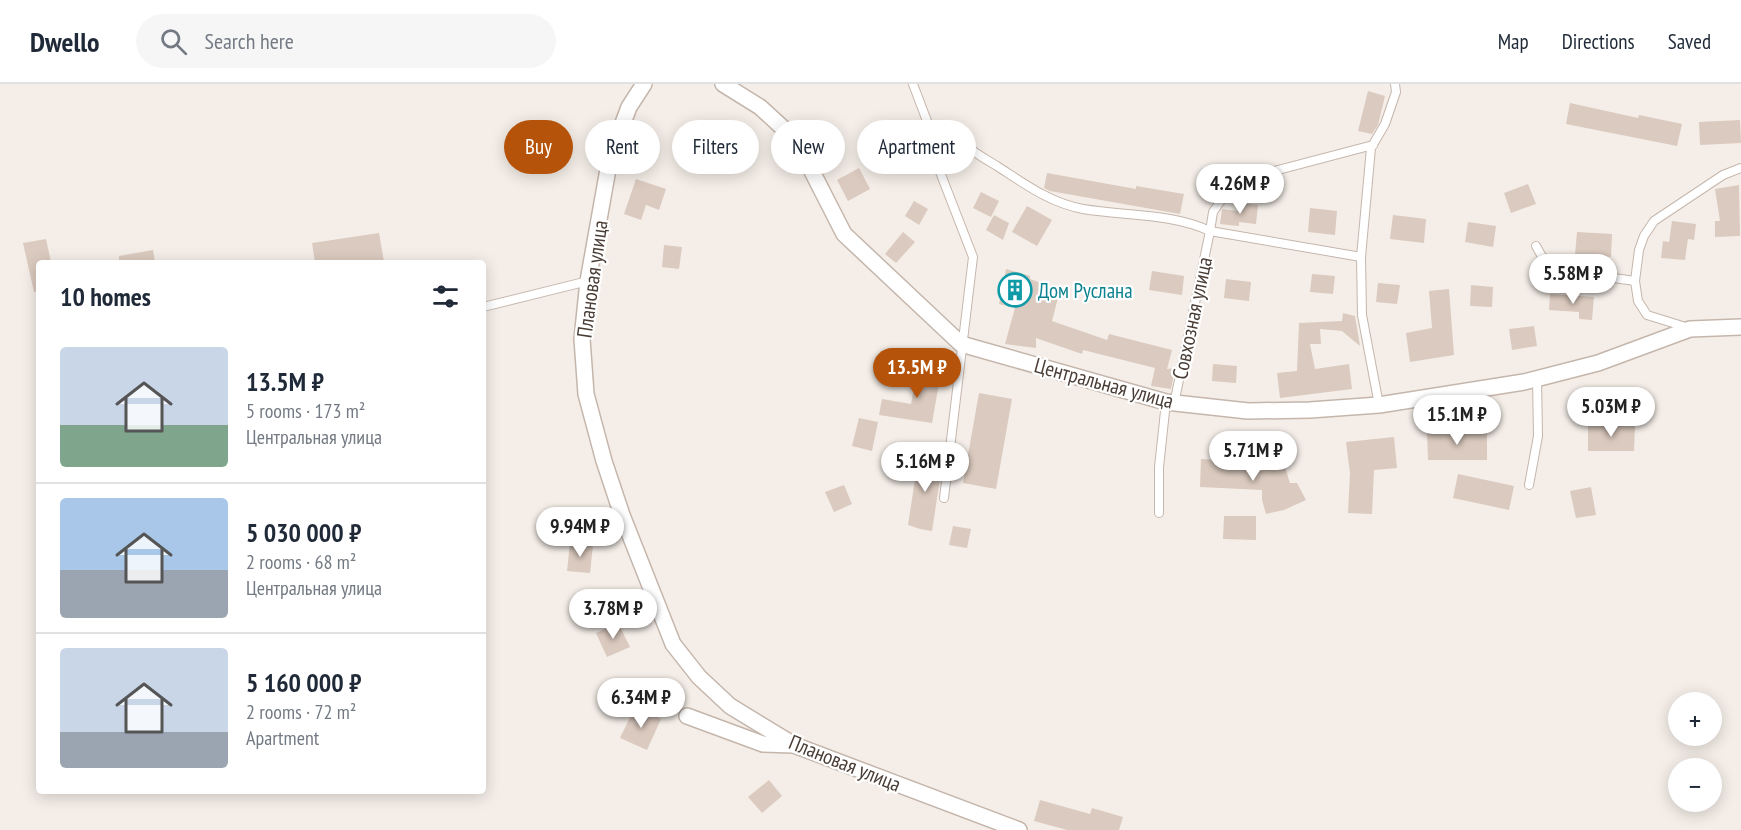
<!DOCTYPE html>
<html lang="en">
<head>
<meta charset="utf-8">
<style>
  body { margin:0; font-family:"PT Sans Narrow",sans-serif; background:#f6f6f7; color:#1f2937; height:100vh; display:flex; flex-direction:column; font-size:22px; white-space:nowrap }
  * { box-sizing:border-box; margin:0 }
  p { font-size:20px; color:#747a83 }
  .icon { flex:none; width:33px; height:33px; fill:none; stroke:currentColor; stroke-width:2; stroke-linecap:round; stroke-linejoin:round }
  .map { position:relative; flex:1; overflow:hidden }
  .drawer { position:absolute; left:36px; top:176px; width:450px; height:534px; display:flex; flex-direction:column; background:#fff; border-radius:6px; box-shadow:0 3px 15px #0003 }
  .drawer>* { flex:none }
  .banner { position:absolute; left:504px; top:36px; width:570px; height:54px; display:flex; gap:12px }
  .tools { position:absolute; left:1668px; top:608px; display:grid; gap:12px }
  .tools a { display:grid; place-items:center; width:54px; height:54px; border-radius:50%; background:#fff; box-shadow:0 3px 15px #0003; font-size:30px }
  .price { position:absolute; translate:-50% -51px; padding:0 14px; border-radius:21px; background:#fff; color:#222; font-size:20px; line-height:39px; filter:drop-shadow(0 2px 3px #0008) }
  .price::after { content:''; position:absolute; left:50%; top:36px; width:18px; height:14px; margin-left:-9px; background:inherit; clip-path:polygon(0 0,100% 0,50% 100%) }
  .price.current { background:#b45309; color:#fff }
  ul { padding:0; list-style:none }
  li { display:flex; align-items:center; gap:18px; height:150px; padding:0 24px }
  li+li { border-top:2px solid #e0e1e3 }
  li span { display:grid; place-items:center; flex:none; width:168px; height:120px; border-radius:6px; color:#555 }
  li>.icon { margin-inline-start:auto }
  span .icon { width:72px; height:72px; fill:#fffc; stroke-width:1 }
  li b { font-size:26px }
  h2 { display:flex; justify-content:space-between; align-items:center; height:72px; padding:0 24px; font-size:26px }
  .pill { padding:0 21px; border-radius:27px; background:#fff; box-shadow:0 3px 15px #0003; font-size:21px; line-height:54px }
  .pill.current { background:#b45309; color:#fff }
  header { display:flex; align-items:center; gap:36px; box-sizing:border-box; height:84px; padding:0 30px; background:#fff; border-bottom:2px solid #e0e1e3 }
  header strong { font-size:28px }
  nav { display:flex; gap:33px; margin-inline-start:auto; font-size:21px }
  .search { width:420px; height:54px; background:#f6f6f7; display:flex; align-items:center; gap:15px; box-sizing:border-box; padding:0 21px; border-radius:33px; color:#747a83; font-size:22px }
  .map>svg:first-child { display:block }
  .building { fill:#dbcabf }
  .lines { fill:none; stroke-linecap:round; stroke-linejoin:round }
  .service-casing { stroke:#c5b6ac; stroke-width:10 }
  .minor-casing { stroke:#c5b6ac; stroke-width:18 }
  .service { stroke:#fff; stroke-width:8 }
  .minor { stroke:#fff; stroke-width:15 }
  .labels { text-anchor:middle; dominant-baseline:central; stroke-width:4.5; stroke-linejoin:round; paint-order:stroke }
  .street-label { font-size:21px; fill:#4a3d36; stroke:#fff }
  .culture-label { font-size:21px; fill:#0d838f; stroke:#fff; text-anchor:start }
</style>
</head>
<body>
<header>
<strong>Dwello</strong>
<div class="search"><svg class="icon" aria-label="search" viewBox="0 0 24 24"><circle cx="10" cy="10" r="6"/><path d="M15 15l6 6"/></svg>Search here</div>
<nav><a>Map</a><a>Directions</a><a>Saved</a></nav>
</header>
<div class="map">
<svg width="1741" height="746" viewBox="0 0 1741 746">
  <rect width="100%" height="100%" fill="#f5eee8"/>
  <g class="building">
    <polygon points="1368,7 1385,12 1378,41 1372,50 1358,47"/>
    <polygon points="1570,19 1638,34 1639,31 1682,40 1677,62 1566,40"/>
    <polygon points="1740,36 1741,59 1700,61 1699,38"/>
    <polygon points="859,84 870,105 848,117 837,96"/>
    <polygon points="1047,89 1136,105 1136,102 1184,110 1180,130 1050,107 1044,104"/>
    <polygon points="636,95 666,105 659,126 646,121 641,136 624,130"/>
    <polygon points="1528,100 1536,120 1511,129 1504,109"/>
    <polygon points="1739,101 1740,152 1715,153 1715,137 1720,137 1715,105"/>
    <polygon points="981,108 999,117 991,133 973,124"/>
    <polygon points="914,117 928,125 919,141 905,132"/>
    <polygon points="1239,119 1258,121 1256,140 1239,138 1239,142 1220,140 1222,125 1238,127"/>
    <polygon points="1027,122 1052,136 1037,162 1012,148"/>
    <polygon points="1310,124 1337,127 1335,151 1308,148"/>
    <polygon points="994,131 1009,139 1003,156 986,146"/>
    <polygon points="1393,131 1426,135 1424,159 1390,155"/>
    <polygon points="1672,137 1696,140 1694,156 1688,155 1685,176 1661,174 1663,157 1669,158"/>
    <polygon points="1468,138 1496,142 1493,163 1465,158"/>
    <polygon points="903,148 915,158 896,179 885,170"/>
    <polygon points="1577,148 1612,150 1611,173 1575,171"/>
    <polygon points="379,149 384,178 315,178 312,159"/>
    <polygon points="46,155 51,178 39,178 39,208 34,208 23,159"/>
    <polygon points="664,161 682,163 679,185 662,183"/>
    <polygon points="153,166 155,178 119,178 119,172"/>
    <polygon points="1006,185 1030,192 1030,195 1060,206 1052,237 1107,256 1109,250 1172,266 1167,285 1175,284 1171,305 1151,302 1155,284 1083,266 1082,270 1036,254 1036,264 1005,260 1015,224 999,220"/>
    <polygon points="1152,187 1184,192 1182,211 1149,206"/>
    <polygon points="1312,190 1335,192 1333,210 1310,208"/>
    <polygon points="1226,195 1251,198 1249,217 1224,214"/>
    <polygon points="1378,199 1400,201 1397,220 1376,218"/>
    <polygon points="1471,201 1493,203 1492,223 1470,222"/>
    <polygon points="1449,205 1454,271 1410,278 1406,249 1432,244 1429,207"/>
    <polygon points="1550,210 1594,213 1592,236 1579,235 1579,228 1549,226"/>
    <polygon points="1343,229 1355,232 1360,262 1342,247 1320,245 1321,260 1310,260 1315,285 1349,280 1352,305 1280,314 1277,289 1297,287 1299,239 1342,237"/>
    <polygon points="1534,242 1537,262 1512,266 1509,245"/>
    <polygon points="1213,280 1237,282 1236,299 1212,297"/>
    <polygon points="918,284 941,288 932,339 879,331 882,315 911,320"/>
    <polygon points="979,309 1012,315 996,405 963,399"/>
    <polygon points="859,334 878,338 872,367 852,362"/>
    <polygon points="1588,341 1635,341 1634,367 1588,367"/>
    <polygon points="1427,348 1487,348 1487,376 1428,376"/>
    <polygon points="1394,353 1397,384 1374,386 1372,430 1348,429 1350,389 1346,358"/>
    <polygon points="919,370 943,375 932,447 920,445 908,441"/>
    <polygon points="1201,375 1255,378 1254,389 1284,380 1290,399 1297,399 1306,416 1284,426 1266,430 1262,416 1262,406 1200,403"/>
    <polygon points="1458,390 1514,402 1509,426 1453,414"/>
    <polygon points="844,401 852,420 834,428 825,408"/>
    <polygon points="1591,403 1596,431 1576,434 1570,407"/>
    <polygon points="1224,432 1256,432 1256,456 1223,455"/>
    <polygon points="953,442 971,445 967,464 949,461"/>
    <polygon points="570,459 593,461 590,489 567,487"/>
    <polygon points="618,539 630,563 607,573 596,549"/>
    <polygon points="635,623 661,635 647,666 620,654"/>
    <polygon points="769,696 782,712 762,729 748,713"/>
    <polygon points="1040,716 1090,730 1092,724 1123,733 1119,746 1067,746 1034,737"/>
  </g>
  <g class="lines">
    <g class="service-casing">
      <g id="service">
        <polyline points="913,0 941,74"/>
        <polyline points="1536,162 1549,185 1635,197"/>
        <polyline points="1361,173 1210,147 1213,128 1222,115 1263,90 1373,61"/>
        <polyline points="483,223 588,197"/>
        <polyline points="1689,244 1647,231 1638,217 1635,197 1639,166 1644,152 1654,137 1723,91 1741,84"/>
        <polyline points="1379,321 1362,231 1361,173 1371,64 1385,40 1396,8 1395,0"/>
        <polyline points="1529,401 1538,352 1537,295"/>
        <path d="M944,414L973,173L940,88L943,62L959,56C971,67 983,74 997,82C1025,100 1050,119 1083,125C1125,132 1171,129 1210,147L1174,320"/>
        <polyline points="1159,429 1159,383 1166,318"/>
      </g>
    </g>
    <g class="minor-casing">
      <g id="minor">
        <polyline points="644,0 629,23 610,74 588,197 582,255 586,310 604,377 622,431 673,560 699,593 730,622 794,661 1019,746"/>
        <polyline points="723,0 760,23 796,56 844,150 961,260 1166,318 1248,327 1310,326 1379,321 1524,298 1598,279 1690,245 1741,243"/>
        <polyline points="687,632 763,660 793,661"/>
      </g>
    </g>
    <use href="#service" class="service"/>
    <use href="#minor" class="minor"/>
  </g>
  <defs>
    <g id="building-ring" transform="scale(1.725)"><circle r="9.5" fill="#fff" stroke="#0f9aa8" stroke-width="1.5"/><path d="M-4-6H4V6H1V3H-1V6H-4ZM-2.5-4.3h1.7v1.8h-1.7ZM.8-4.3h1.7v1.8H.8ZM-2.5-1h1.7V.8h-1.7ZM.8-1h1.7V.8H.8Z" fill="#0f9aa8"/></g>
  </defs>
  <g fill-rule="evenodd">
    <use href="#building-ring" x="1015" y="206"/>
  </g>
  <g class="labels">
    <g class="street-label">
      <text transform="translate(592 195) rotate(-82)">Плановая улица</text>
      <text transform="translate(1192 234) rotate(-78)">Совхозная улица</text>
      <text transform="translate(1104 299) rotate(15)">Центральная улица</text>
      <text transform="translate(845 679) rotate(22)">Плановая улица</text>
    </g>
    <g class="culture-label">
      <text x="1038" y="206">Дом Руслана</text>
    </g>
  </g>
</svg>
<div class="tools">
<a>+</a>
<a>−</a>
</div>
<b class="price" style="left:1240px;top:131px">4.26M ₽</b>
<b class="price" style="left:1573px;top:221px">5.58M ₽</b>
<b class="price current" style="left:917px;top:315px">13.5M ₽</b>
<b class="price" style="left:1611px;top:354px">5.03M ₽</b>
<b class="price" style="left:1457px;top:362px">15.1M ₽</b>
<b class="price" style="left:1253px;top:398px">5.71M ₽</b>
<b class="price" style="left:925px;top:409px">5.16M ₽</b>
<b class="price" style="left:580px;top:474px">9.94M ₽</b>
<b class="price" style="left:613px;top:556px">3.78M ₽</b>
<b class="price" style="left:641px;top:645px">6.34M ₽</b>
<div class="banner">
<a class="pill current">Buy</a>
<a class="pill">Rent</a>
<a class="pill">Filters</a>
<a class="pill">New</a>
<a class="pill">Apartment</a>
</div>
<section class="drawer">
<h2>10 homes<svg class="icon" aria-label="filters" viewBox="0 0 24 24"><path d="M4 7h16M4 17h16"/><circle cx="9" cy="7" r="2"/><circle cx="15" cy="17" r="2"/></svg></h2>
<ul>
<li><span style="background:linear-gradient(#c9d6e8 65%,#7fa58c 0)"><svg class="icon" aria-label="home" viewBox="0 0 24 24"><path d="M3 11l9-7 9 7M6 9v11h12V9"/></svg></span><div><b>13.5M ₽</b><p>5 rooms · 173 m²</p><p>Центральная улица</p></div></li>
<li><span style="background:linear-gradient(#a9c7e8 60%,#9aa5b1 0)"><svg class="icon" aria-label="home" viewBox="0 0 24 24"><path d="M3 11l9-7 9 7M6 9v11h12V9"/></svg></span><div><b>5 030 000 ₽</b><p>2 rooms · 68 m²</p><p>Центральная улица</p></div></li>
<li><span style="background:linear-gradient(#c9d6e8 70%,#9aa5b1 0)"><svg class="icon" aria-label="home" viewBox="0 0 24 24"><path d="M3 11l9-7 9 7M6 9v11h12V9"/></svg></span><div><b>5 160 000 ₽</b><p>2 rooms · 72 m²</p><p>Apartment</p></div></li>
</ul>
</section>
</div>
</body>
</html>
